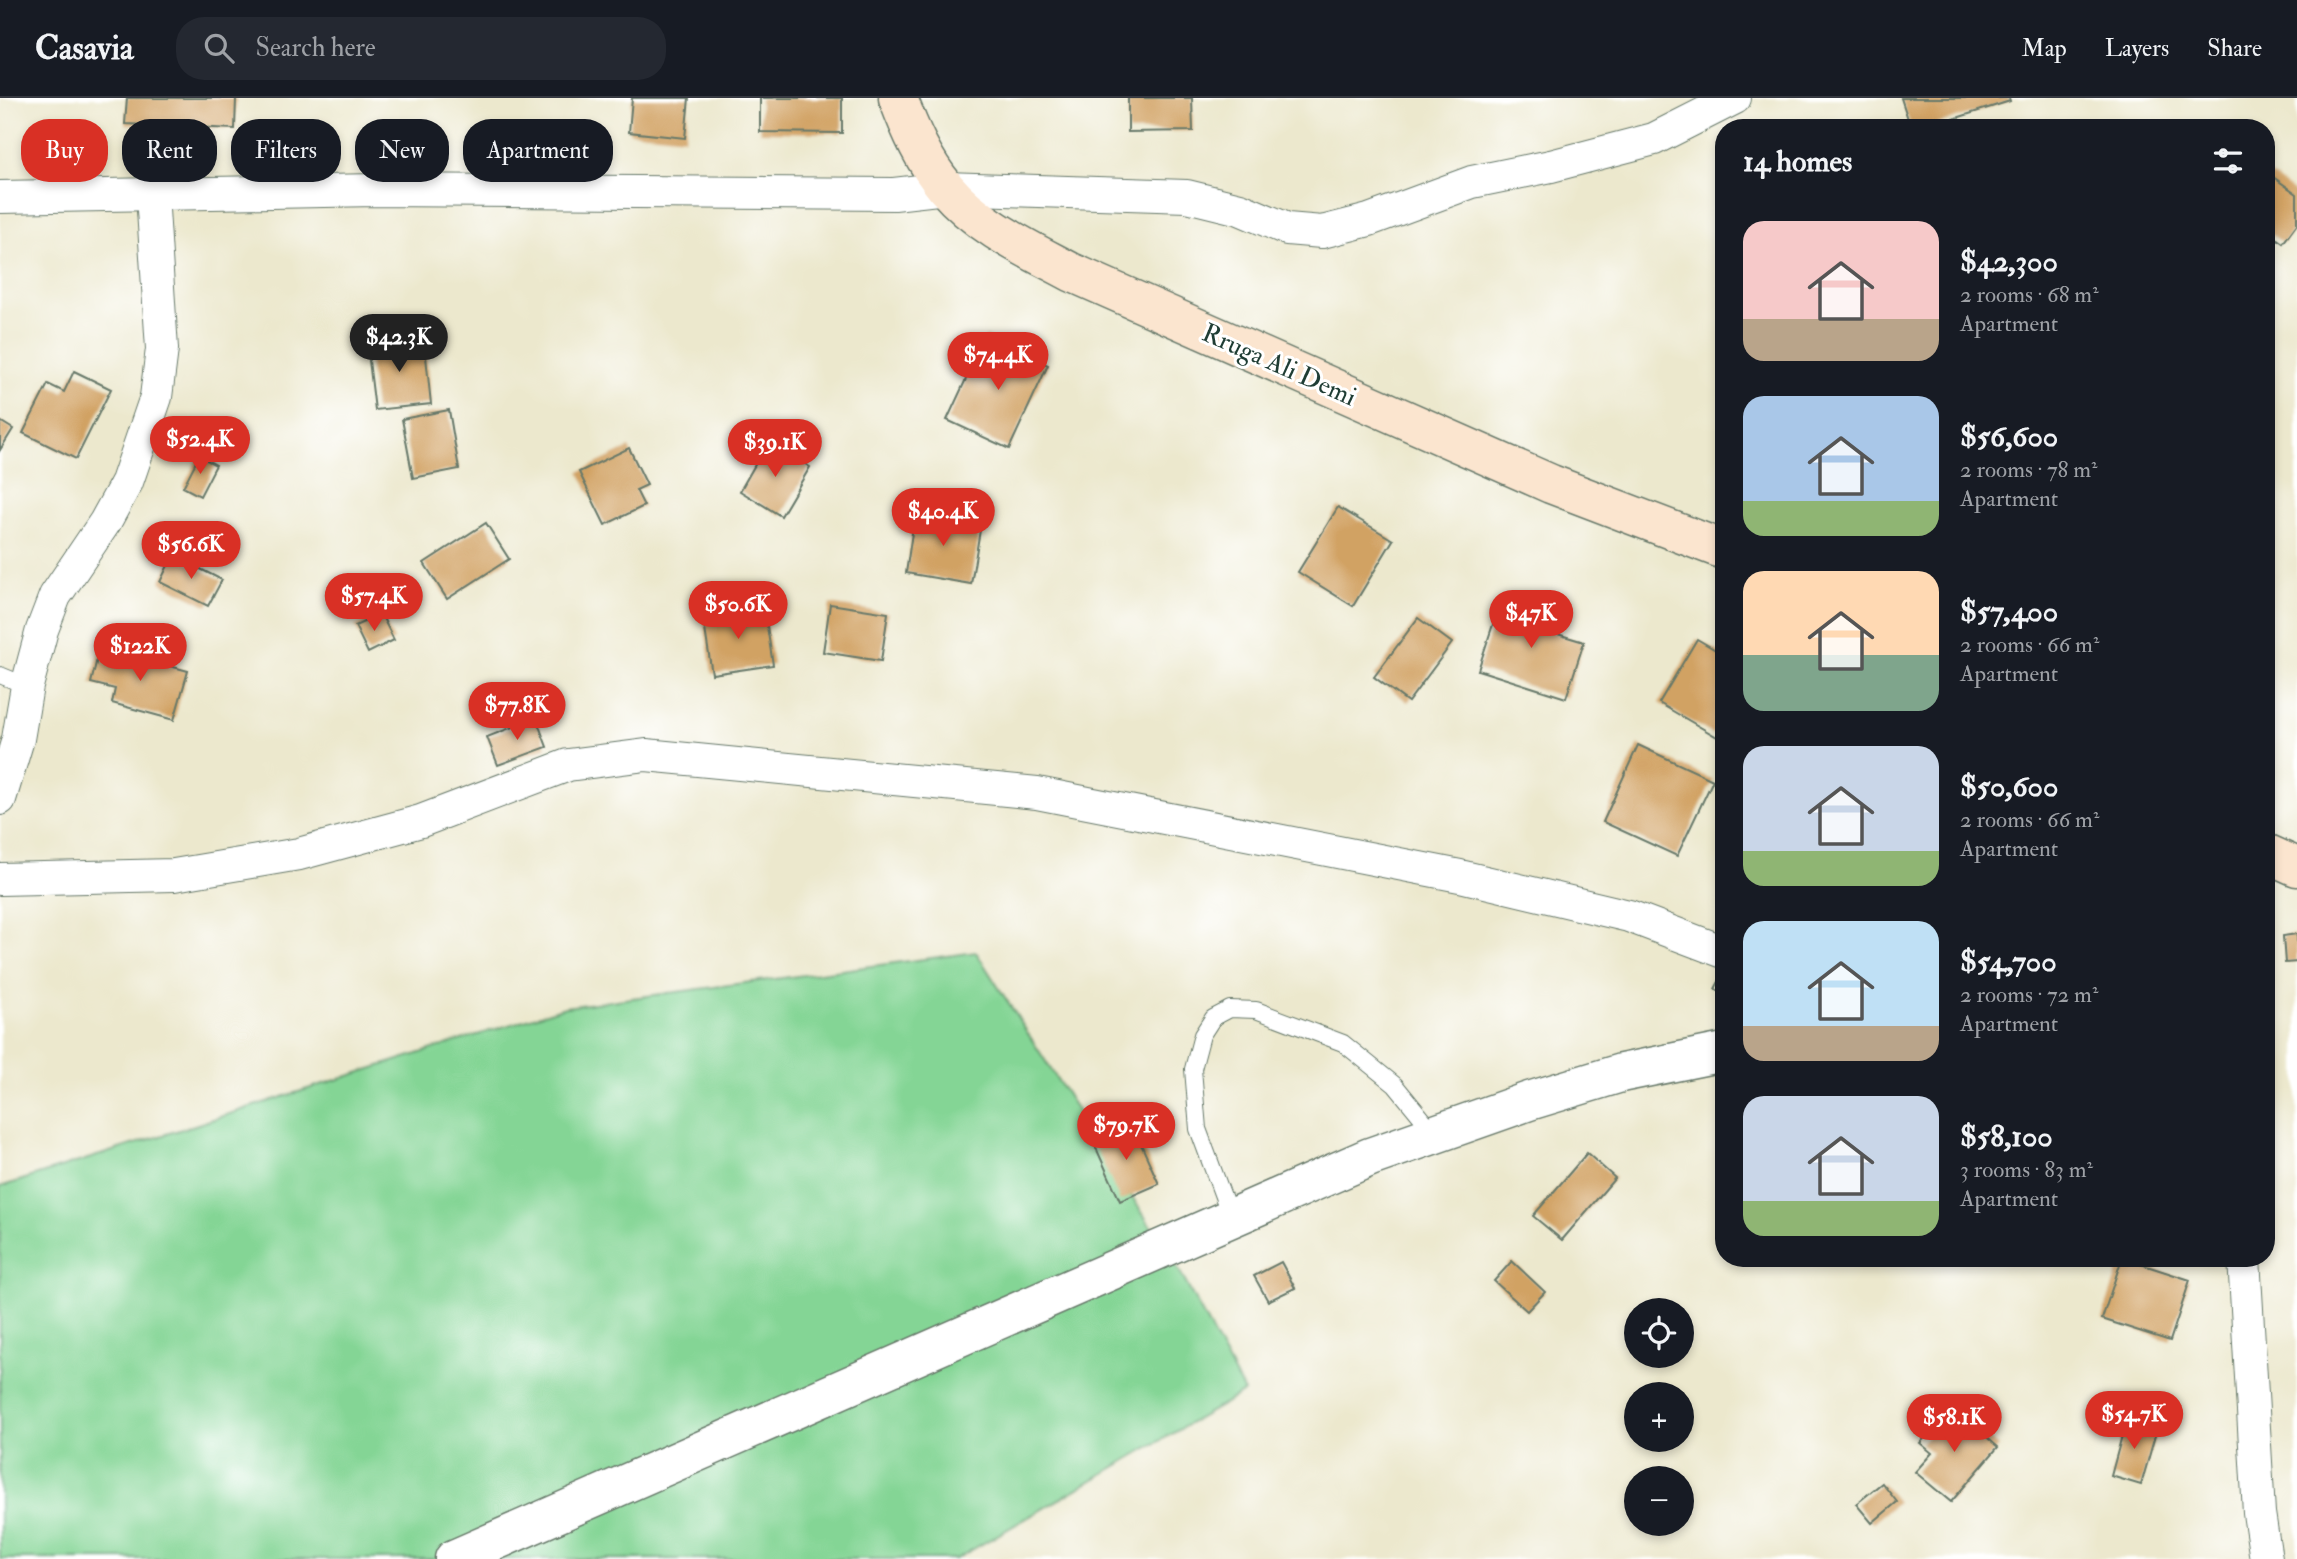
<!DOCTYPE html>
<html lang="en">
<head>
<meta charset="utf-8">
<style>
  body { margin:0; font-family:"IM FELL Double Pica",serif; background:#242831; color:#f1f3f6; height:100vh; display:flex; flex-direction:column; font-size:26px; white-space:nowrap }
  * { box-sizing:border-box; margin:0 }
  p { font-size:23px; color:#9ea1a6 }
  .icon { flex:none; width:38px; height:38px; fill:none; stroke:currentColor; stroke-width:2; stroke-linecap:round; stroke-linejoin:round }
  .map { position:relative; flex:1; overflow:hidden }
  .side { position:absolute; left:1715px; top:21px; width:560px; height:1148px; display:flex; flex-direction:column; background:#171b24; border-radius:28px; box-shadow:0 4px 10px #0003 }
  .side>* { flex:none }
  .top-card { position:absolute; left:21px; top:21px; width:665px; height:63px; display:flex; gap:14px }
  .buttons { position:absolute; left:1624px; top:1200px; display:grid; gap:14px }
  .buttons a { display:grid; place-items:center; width:70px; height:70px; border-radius:50%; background:#171b24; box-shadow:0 4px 10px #0003; font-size:35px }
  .price { position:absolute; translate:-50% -60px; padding:0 16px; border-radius:24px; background:#d93025; color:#fff; font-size:23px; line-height:46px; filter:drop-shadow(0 2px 4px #0008) }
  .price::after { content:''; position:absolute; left:50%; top:42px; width:21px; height:16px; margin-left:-10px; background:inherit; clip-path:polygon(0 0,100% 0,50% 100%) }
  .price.active { background:#222; color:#fff }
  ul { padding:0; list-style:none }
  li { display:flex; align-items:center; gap:21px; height:175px; padding:0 28px }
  li span { display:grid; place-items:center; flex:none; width:196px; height:140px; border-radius:21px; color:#555 }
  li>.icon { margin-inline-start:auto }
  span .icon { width:84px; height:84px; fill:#fffc; stroke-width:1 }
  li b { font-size:30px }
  h2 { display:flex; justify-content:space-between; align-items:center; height:84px; padding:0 28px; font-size:30px }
  .chip { padding:0 24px; border-radius:28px; background:#171b24; box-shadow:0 4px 10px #0003; font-size:24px; line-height:63px }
  .chip.active { background:#d93025; color:#fff }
  header { display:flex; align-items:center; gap:42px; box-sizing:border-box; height:98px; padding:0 35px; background:#171b24; border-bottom:2px solid #363941 }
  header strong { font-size:33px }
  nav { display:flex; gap:38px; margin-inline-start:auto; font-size:24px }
  .search { width:490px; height:63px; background:#242831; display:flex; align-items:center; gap:18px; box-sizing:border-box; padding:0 24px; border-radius:28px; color:#9ea1a6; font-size:26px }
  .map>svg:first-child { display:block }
  .green { fill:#84d595; stroke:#528964; stroke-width:2 }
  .building { fill:#d1a264 }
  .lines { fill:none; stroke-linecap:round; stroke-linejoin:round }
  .service-casing { stroke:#67796a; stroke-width:18 }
  .minor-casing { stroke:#67796a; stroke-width:34 }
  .tertiary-casing { stroke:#67796a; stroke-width:41 }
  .secondary-casing { stroke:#67796a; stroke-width:41 }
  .service { stroke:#fff; stroke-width:16 }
  .minor { stroke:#fff; stroke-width:32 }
  .tertiary { stroke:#fff; stroke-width:38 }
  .secondary { stroke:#fbe5cf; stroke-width:38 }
  .labels { text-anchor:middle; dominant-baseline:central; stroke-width:6; stroke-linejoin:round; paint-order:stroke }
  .street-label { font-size:26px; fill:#1f3d34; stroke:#fff }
</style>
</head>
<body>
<header>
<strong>Casavia</strong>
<div class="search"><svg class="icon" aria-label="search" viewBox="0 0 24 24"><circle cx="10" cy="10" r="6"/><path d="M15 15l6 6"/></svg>Search here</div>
<nav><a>Map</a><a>Layers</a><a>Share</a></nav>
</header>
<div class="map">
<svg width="2297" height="1461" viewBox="0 0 2297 1461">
  <rect width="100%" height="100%" fill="#fff"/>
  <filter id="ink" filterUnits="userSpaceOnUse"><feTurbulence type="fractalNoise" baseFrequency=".0143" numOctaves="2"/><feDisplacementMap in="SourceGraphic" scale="14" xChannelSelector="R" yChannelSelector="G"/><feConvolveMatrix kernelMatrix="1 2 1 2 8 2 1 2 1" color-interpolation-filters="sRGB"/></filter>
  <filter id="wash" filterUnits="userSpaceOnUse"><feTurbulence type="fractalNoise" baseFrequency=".00686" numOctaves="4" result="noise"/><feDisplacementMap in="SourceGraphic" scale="28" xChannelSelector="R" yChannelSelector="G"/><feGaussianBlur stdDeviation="1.57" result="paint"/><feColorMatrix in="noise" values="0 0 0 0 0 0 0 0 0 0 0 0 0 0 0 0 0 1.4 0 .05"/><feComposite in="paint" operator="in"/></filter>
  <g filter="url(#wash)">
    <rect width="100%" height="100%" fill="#ece8cd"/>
    <polygon class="green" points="976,854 1180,1174 1244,1294 956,1461 0,1461 0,1089 565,909"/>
    <g id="blocks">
      <g class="building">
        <polygon points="127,0 236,0 235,31 125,26"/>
        <polygon points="632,0 689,0 685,40 629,34"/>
        <polygon points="760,0 842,0 842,35 760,34"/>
        <polygon points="1128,0 1192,0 1193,33 1128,34"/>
        <polygon points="1901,0 2009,0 2010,3 1925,30 1911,30"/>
        <polygon points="2266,74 2297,96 2297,126 2283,145 2269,135 2266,138"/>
        <polygon points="986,238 1048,267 1009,351 947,322"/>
        <polygon points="424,240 431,306 375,312 367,246"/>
        <polygon points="74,273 111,291 76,361 23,335 48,286 64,294"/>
        <polygon points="449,312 459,371 413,380 402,321"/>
        <polygon points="0,323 13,331 0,352"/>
        <polygon points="768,344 810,369 781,418 740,393"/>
        <polygon points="629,350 647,387 636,392 644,408 605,427 579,374"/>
        <polygon points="199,358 216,367 200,398 183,389"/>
        <polygon points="1338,409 1393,442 1353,508 1298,474"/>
        <polygon points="915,415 981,426 971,486 906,475"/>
        <polygon points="486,425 509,461 447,501 424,465"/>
        <polygon points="173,457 222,482 208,508 160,484"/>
        <polygon points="1501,502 1559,521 1554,535 1584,544 1566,600 1478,572"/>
        <polygon points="830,506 888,515 881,563 823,554"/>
        <polygon points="764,509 773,567 712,576 703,518"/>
        <polygon points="381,516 394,542 368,555 355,528"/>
        <polygon points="1418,520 1452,545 1408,604 1374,579"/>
        <polygon points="1697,541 1724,557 1724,643 1659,605"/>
        <polygon points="100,549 188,573 174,622 112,605 115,591 91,585"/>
        <polygon points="536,620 547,649 498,667 487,639"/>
        <polygon points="1638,647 1713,682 1677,758 1603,724"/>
        <polygon points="2297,836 2297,864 2285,865 2283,838"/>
        <polygon points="1724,874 1724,895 1715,891"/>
        <polygon points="1131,1024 1159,1086 1120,1103 1092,1041"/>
        <polygon points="1587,1055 1615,1080 1562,1142 1533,1118"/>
        <polygon points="2122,1160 2190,1182 2170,1243 2102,1221"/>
        <polygon points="1512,1163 1545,1194 1527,1213 1494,1183"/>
        <polygon points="1281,1164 1295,1190 1268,1203 1254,1178"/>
        <polygon points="1952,1309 1998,1349 1951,1404 1915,1374 1932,1355 1920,1345"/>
        <polygon points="2127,1319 2158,1327 2141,1387 2111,1378"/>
        <polygon points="1882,1385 1897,1404 1872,1425 1856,1406"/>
      </g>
    </g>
  </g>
  <g filter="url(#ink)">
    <use href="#blocks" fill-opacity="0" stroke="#67796a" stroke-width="2"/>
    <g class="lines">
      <g class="service-casing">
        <g id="service">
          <polyline points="0,577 27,588"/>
          <polyline points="1231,1120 1198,1031 1193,971 1202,937 1213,920 1230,911 1256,912 1343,945 1395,987 1435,1036"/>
        </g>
      </g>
      <g class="minor-casing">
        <g id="minor">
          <polyline points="0,99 376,92 894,96 946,90 1187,98 1240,111 1287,131 1322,134 1369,122 1472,84 1551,68 1654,41 1735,0"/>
          <polyline points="0,701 18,641 27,588 42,532 55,498 105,424 127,384 156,299 162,251 152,96"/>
          <polyline points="0,781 174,777 299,756 421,723 568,667 646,657 1037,695 1460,778 1629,818 1724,854"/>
          <polyline points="2244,1160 2259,1415 2266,1461"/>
        </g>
      </g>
      <g class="tertiary-casing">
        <polyline id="tertiary" points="454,1461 1370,1059 1529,1003 1621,975 1724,954"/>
      </g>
      <g class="secondary-casing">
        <g id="secondary">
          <path d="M898,0C910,32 924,64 946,90C978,128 1028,151 1071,174L1551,386L1724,452"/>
          <polyline points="2266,755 2297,769"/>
        </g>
      </g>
      <use href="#service" class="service"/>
      <use href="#minor" class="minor"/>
      <use href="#tertiary" class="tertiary"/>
      <use href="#secondary" class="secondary"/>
    </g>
  </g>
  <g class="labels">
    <g class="street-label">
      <text transform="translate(1279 267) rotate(24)">Rruga Ali Demi</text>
    </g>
  </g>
</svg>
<div class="buttons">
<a><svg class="icon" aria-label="locate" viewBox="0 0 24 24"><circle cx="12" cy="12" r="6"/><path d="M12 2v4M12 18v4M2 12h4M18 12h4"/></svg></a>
<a>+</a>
<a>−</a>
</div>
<b class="price active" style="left:399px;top:276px">$42.3K</b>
<b class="price" style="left:998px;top:294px">$74.4K</b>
<b class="price" style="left:200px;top:378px">$52.4K</b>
<b class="price" style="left:775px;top:381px">$39.1K</b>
<b class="price" style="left:943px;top:450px">$40.4K</b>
<b class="price" style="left:191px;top:483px">$56.6K</b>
<b class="price" style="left:374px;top:535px">$57.4K</b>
<b class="price" style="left:738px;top:543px">$50.6K</b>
<b class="price" style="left:1531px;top:552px">$47K</b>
<b class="price" style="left:140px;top:585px">$122K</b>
<b class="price" style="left:517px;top:644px">$77.8K</b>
<b class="price" style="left:1126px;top:1064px">$79.7K</b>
<b class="price" style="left:2134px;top:1353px">$54.7K</b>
<b class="price" style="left:1954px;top:1356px">$58.1K</b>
<div class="top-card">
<a class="chip active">Buy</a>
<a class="chip">Rent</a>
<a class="chip">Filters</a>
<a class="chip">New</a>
<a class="chip">Apartment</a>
</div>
<section class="side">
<h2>14 homes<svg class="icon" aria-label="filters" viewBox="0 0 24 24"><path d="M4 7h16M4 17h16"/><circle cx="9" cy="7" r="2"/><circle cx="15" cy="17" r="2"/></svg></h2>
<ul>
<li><span style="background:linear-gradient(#f6c9c9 70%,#b9a48a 0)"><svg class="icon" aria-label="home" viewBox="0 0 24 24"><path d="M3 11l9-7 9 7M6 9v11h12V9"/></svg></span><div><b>$42,300</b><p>2 rooms · 68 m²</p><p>Apartment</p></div></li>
<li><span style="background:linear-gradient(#a9c7e8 75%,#8fb573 0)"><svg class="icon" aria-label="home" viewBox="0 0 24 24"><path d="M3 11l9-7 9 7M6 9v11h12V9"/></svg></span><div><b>$56,600</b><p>2 rooms · 78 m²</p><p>Apartment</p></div></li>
<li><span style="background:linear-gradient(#ffd9b3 60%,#7fa58c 0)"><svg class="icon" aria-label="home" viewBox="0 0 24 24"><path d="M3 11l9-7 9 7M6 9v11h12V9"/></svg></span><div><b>$57,400</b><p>2 rooms · 66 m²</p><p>Apartment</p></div></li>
<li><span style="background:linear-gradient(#c9d6e8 75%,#8fb573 0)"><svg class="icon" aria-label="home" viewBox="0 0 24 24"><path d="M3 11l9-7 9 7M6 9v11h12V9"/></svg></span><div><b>$50,600</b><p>2 rooms · 66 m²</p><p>Apartment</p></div></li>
<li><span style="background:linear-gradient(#bfe0f5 75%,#b9a48a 0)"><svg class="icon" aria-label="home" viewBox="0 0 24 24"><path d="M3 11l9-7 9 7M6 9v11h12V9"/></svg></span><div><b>$54,700</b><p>2 rooms · 72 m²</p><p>Apartment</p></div></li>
<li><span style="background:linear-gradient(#c9d6e8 75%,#8fb573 0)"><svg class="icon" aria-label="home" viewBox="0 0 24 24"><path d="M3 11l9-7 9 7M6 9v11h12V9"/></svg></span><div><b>$58,100</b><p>3 rooms · 83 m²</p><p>Apartment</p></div></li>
</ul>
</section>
</div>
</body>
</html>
